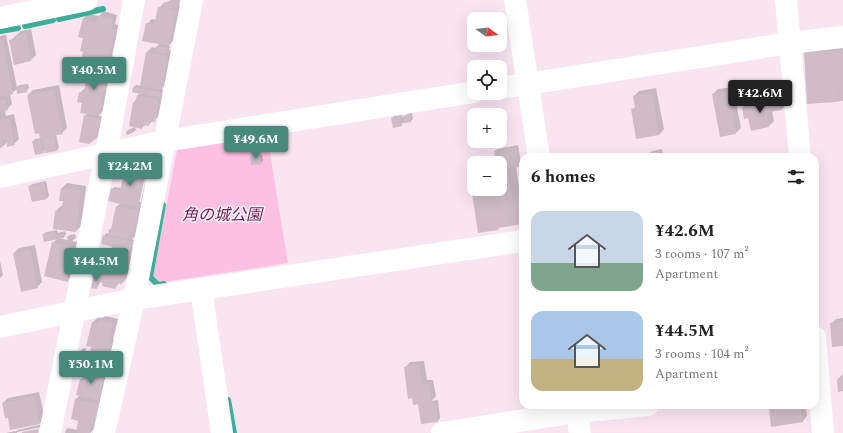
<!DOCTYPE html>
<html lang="en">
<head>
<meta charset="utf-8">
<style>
  body { margin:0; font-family:Spectral,"Noto Sans JP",serif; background:#f6f6f6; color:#222; height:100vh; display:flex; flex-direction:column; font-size:15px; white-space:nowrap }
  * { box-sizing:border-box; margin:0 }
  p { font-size:13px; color:#767676 }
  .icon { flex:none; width:22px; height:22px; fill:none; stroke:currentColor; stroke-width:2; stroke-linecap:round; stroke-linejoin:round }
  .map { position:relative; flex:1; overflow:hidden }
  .sheet { position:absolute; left:519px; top:153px; width:300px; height:256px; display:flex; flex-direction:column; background:#fff; border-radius:12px; box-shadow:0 4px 16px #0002 }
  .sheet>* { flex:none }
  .needle { width:26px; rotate:104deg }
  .buttons { position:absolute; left:467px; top:12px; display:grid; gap:8px }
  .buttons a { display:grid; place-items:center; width:40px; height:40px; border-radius:8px; background:#fff; box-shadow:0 4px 16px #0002; font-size:20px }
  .price { position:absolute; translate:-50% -34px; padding:0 9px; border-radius:4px; background:#47897b; color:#fff; font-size:13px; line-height:26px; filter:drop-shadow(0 1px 2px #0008) }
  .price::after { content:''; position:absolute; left:50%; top:24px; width:12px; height:9px; margin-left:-6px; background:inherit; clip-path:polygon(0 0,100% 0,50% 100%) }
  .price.on { background:#222; color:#fff }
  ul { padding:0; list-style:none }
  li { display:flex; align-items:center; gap:12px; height:100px; padding:0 12px }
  li span { display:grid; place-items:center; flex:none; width:112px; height:80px; border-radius:12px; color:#555 }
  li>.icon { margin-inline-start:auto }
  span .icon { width:48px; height:48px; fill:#fffc; stroke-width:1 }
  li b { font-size:17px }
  h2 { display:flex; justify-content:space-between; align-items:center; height:48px; padding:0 12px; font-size:17px }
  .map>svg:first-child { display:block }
  .green { fill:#fcc1e2 }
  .shadow { fill:#0003; fill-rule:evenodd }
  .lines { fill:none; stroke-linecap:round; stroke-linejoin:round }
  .stream { stroke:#3dae99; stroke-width:6 }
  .building { fill:#cfbcc6 }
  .minor { stroke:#fff; stroke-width:22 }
  .tertiary { stroke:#fff; stroke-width:22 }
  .labels { text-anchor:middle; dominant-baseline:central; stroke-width:3; stroke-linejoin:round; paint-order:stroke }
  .park-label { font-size:16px; font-style:italic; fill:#721a55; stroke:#fef6fa }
</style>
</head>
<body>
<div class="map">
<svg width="843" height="433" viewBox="0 0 843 433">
  <rect width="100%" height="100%" fill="#f9e5f0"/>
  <polygon class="green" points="267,135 288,263 158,283 153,275 177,150"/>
  <g class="shadow">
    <polygon points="171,0 180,0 179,5 180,6 174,40 168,46 170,46 169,50 172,51 166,84 161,89 163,90 162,94 163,94 159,116 148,125 145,125 142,128 134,102 137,99 138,95 140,93 133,92 134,87 136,85 141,86 147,52 152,47 156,48 160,43 147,24 152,19 156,20 159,8 164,3 165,3"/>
    <polygon points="104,11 117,15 115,24 121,26 117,41 115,43 112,55 115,56 113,63 110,66 116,67 104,110 98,116 102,116 99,135 96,138 85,116 88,113 83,103 80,93 86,87 88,79 84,68 89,64 84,51 83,19 88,14 99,16"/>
    <polygon points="31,29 36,55 31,60 15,63 10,41 21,31"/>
    <polygon points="6,35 17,87 19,85 28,84 29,88 26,91 17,89 12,93 10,94 12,104 7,109 5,110 6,116 14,114 19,139 14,144 7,142 3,146 0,147 0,36"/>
    <polygon points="843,45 843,100 805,53 810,48"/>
    <polygon points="59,85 67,128 62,133 56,134 59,148 57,150 45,150 43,153 33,142 35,139 41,138 28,95 33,90"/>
    <polygon points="733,87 741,128 736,133 713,94 718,89"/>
    <polygon points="656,88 664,129 659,135 632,110 636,106 634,96 639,91"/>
    <polygon points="784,96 786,105 781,110 772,111 774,121 769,126 752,130 749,117 743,108 748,103"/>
    <polygon points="412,113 413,119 411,121 404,122 401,125 392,118 394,116 402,115 403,118 407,114"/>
    <polygon points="135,127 136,130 134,132 127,135 126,132 128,130"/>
    <polygon points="518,145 521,163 519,166 516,166 520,194 523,194 523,223 501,226 498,229 479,232 471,180 474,177 474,189 500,189 500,163 497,163 495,151 498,149"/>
    <polygon points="662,149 663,157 651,157 650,153 652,151"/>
    <polygon points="637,154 638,157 621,157"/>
    <polygon points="253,155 253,157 262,155 263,160 261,163 251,156"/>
    <path d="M134,160L152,163L143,201L140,205L143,206L137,234L132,239L134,240L132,247L134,248L127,278L122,283L120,282L115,288L104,282L100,281L99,285L96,288L95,274L97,272L103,273L110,249L113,246L104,236L106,233L109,234L110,230L113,227L117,206L121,203L112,189L114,187L122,188L126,171L128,168L129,165ZM147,163L149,164L141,202H139Z"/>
    <polygon points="46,181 49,196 47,198 30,186 32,184"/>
    <polygon points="67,183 86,186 81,226 76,231 54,228 56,211 61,206 63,206 64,200 62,188"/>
    <polygon points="57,230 58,233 65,231 66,234 64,237 58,238 68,240 67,237 70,235 75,234 76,238 72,241 81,243 73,275 68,280 53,243 58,238 43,235 46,232"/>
    <polygon points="35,245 42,282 37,287 14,253 19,248"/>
    <polygon points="0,261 3,275 0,278"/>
    <polygon points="105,316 118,319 113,339 116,339 113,350 108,355 93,322 98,317 103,318"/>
    <polygon points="843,318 843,345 831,324 836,319"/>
    <polygon points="84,348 86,348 85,354 82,356 80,356 81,350"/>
    <polygon points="424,361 427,380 433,380 436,396 431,401 438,400 440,418 438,421 419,405 405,368 410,362"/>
    <polygon points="92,363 108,366 104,394 100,398 104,399 94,429 90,433 65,433 66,430 68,428 77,430 79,420 72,418 76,399 80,395 81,379 85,375 87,368"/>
    <polygon points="843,374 843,390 838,379"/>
    <polygon points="39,392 45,418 40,423 9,417 3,403 8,398"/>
    <polygon points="773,405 806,405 807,416 802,422 770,408"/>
    <polygon points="43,424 42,427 17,432 17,433 6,433 15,431 15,432 18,430"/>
  </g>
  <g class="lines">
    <g class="stream">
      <polyline points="59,19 103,9"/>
      <polyline points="25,26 53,20"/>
      <polyline points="0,31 18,28"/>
      <polyline points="163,205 150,277 158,285 164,284"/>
      <polyline points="228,400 234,433"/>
    </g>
  </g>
  <g class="building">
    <polygon points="174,0 178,1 177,9 163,7 163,3"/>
    <polygon points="158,7 176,10 169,46 142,41 146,23 154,25"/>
    <polygon points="98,16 113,19 111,29 116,30 112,47 111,47 106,69 80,63 83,52 80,51 83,38 78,37 83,18 96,22"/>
    <polygon points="26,33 31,61 14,65 9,40 16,39 15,36"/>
    <polygon points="2,39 13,94 0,97 0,40"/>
    <polygon points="156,46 168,48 167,54 155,52"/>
    <polygon points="843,50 843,101 834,102 830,51"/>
    <polygon points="830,51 834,102 807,104 804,53"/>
    <polygon points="146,52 168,56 162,90 140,86"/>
    <polygon points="84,68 88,69 89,68 111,72 107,92 104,91 99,116 80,113 82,103 77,102 79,92 84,93 86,80 81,79"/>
    <polygon points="25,85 27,92 17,94 16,87"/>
    <polygon points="133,87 146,89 145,95 132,92"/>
    <polygon points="147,89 161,92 160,98 146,95"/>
    <polygon points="54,90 63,134 40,138 39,133 35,134 27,95"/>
    <polygon points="728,91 736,134 720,137 712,94"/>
    <polygon points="652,93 659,135 636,139 631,109 635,108 633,96"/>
    <polygon points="137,95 159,99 155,122 150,121 149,126 143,125 142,129 129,126 133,102 135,102"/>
    <polygon points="5,99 8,110 0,112 0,100"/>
    <polygon points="780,101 781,110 767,113 769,127 751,131 748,118 744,119 742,107"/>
    <polygon points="84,115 100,119 97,138 89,144 79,142"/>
    <polygon points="410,115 411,122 404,123 403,116"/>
    <polygon points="400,116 402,126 393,128 391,118"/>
    <polygon points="9,118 15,145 7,147 6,139 2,140 3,147 0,148 0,120"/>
    <polygon points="54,136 57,151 45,153 42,139"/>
    <polygon points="41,140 44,153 35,155 32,141"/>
    <polygon points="516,147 519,167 500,169 500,163 496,163 494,151"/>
    <polygon points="660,151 661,157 650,157 649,153"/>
    <polygon points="260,154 261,164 251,165 250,156"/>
    <polygon points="128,164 147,168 138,207 125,204 128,192 125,205 108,201 111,188 120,190 125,170 127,171"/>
    <polygon points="509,174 513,201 520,200 523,224 498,228 498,230 478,233 470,180 474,179 474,189 500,189 500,175"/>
    <polygon points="44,183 47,199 32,202 28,186"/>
    <polygon points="61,188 81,190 76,232 53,229 55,211 61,212 63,201 59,201"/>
    <polygon points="116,206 139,211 132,240 108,235 109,229 111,230"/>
    <polygon points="55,232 56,235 63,233 64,238 44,242 42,234"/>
    <polygon points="103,235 133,242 130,251 101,244"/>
    <polygon points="52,242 76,248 68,282 44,276"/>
    <polygon points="109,248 130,253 122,284 117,283 115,289 102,286 103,283 100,282 104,263 105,263"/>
    <polygon points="30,249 38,288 21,292 13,253"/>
    <polygon points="94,274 100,275 97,289 91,288"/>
    <polygon points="99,320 113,323 109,344 112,344 108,356 90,352 91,347 86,346 92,322 99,323"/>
    <polygon points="843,322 843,346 832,347 830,323"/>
    <polygon points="419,365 422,385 429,384 431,402 436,402 438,422 421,424 418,404 413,405 412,398 408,399 404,367"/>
    <polygon points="86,368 103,371 102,377 104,378 99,401 76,395 80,379 83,379"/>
    <polygon points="843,378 843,391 838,392 837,379"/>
    <polygon points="34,396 40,424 10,430 8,418 5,418 2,403"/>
    <polygon points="75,399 99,404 95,424 92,424 90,433 82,433 76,432 78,421 71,419"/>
    <polygon points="788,405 800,405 803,422 771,427 769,408"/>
    <polygon points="39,429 38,433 22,433 22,432"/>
  </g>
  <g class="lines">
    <g class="minor">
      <polyline points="786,0 800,157"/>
      <polyline points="0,18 87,0"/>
      <polyline points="500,88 790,43 843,37"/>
      <polyline points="0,177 106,154 165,141 474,92"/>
      <polyline points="201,289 222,433"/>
      <polyline points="0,327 134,299 523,241"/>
      <polyline points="815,337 823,433"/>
      <polyline points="50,433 106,154 134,0"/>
      <polyline points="104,433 134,299 192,0"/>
      <polyline points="442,433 577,412 648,405"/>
    </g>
    <g class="tertiary">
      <polyline points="515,0 539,157"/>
      <polyline points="576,405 580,433"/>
    </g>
  </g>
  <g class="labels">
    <g class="park-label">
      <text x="222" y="215">角の城公園</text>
    </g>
  </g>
</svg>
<div class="buttons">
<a><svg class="needle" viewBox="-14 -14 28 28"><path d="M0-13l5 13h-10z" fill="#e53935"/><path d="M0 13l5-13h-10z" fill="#767676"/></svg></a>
<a><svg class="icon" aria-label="locate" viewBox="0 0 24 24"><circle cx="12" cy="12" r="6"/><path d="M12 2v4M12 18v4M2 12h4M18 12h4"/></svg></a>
<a>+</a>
<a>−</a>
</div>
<b class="price" style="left:94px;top:91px">¥40.5M</b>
<b class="price on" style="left:760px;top:114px">¥42.6M</b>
<b class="price" style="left:256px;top:160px">¥49.6M</b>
<b class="price" style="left:130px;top:187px">¥24.2M</b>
<b class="price" style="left:96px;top:282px">¥44.5M</b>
<b class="price" style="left:91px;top:385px">¥50.1M</b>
<section class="sheet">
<h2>6 homes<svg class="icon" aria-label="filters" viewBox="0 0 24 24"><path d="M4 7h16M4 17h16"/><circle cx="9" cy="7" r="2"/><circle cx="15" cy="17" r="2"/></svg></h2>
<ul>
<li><span style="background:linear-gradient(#c9d6e8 65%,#7fa58c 0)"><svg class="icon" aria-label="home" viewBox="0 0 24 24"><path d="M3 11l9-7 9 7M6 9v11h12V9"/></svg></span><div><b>¥42.6M</b><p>3 rooms · 107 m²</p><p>Apartment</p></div></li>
<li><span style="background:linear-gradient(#a9c7e8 60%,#c2b280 0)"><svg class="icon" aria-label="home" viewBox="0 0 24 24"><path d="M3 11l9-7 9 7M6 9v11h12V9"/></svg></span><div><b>¥44.5M</b><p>3 rooms · 104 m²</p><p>Apartment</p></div></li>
</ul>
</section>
</div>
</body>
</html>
